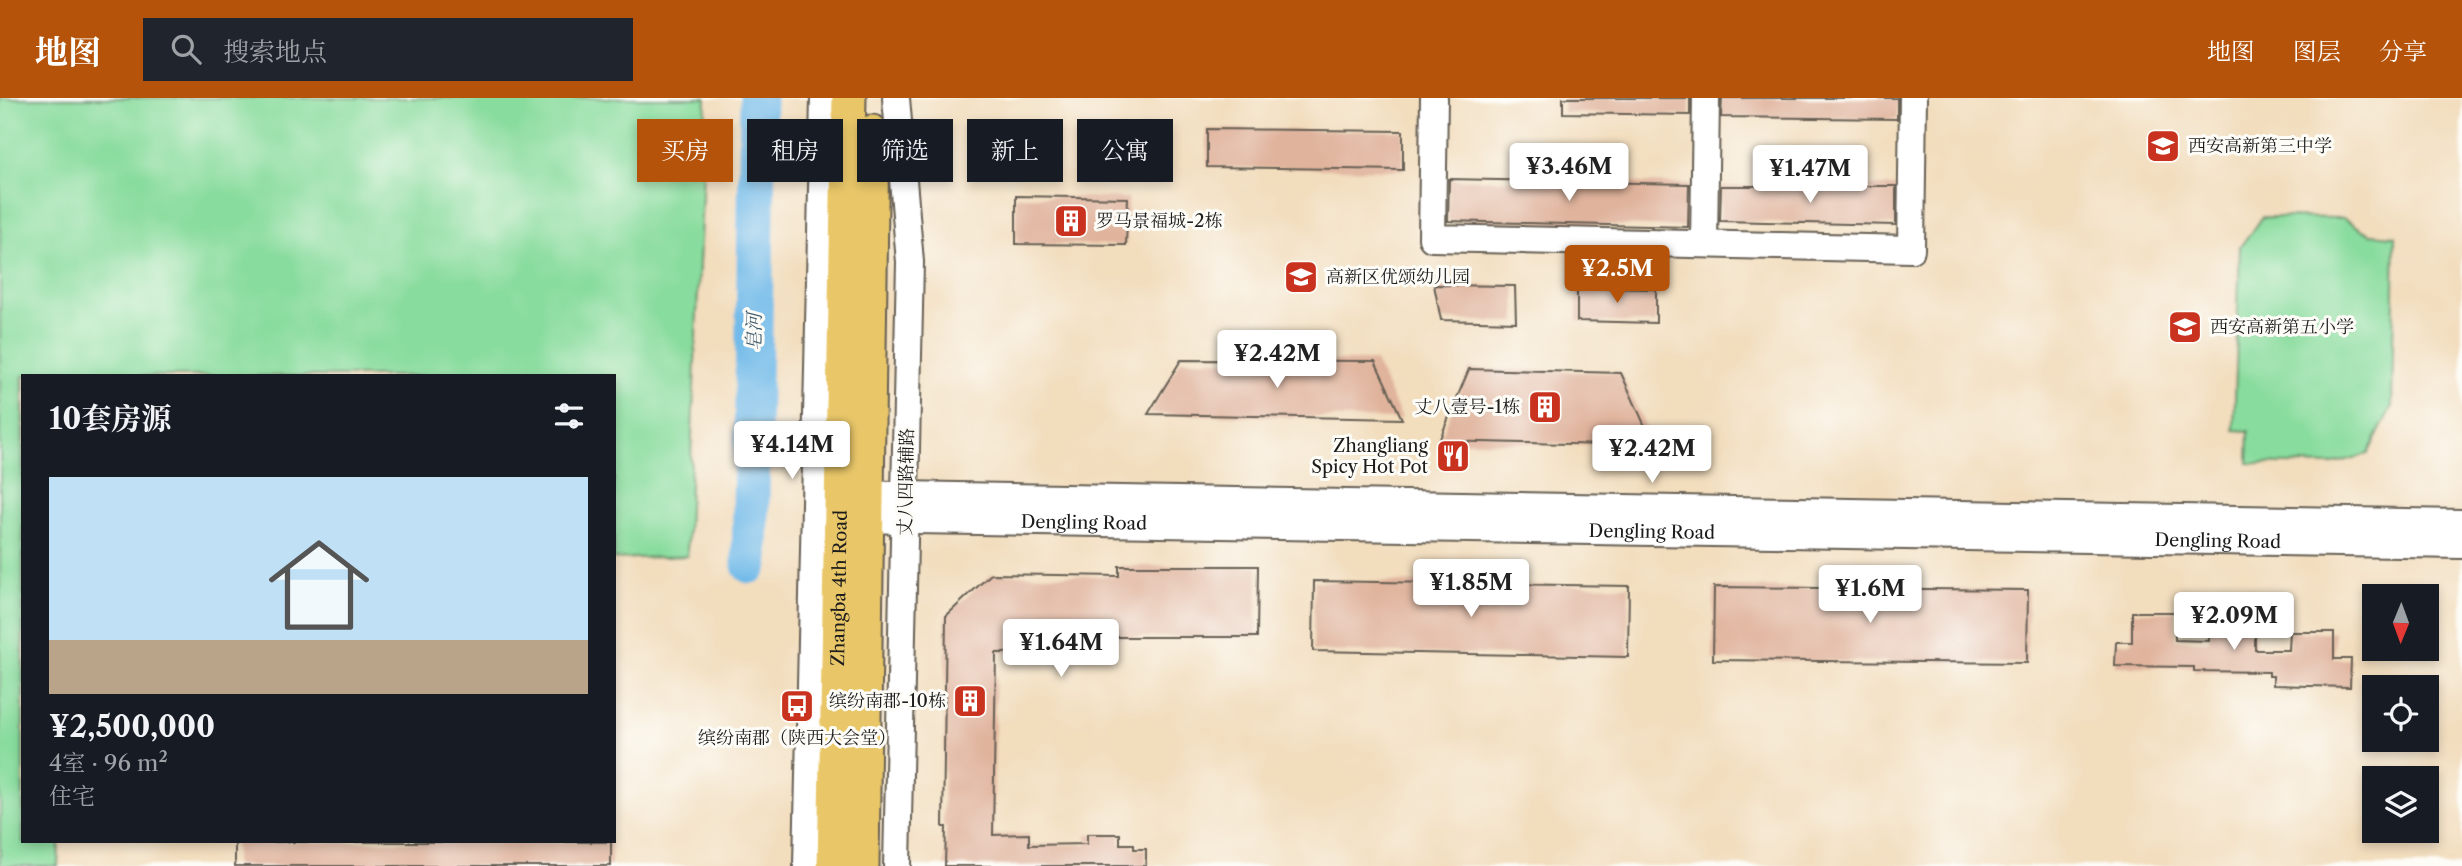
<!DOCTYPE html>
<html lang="zh">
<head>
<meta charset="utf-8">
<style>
  body { margin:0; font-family:"Libre Caslon Text","Noto Serif SC",serif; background:#20242c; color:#f1f3f6; height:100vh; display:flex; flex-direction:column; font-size:26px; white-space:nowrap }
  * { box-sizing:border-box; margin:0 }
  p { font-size:23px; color:#9ea1a6 }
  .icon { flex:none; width:38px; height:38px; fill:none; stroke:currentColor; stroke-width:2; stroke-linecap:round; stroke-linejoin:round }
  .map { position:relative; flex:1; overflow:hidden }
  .sheet { position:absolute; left:21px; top:276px; width:595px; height:469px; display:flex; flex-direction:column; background:#171b24; border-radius:0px; box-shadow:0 4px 10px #0003 }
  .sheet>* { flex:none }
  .guide { position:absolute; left:637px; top:21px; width:665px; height:63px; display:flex; gap:14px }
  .needle { width:46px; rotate:181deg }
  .tools { position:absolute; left:2362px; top:486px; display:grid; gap:14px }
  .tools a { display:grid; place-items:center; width:77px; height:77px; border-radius:0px; background:#171b24; box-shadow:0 4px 10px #0003; font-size:35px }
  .price { position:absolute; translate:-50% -60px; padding:0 16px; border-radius:7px; background:#fff; color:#222; font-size:23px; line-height:46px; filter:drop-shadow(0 2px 4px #0008) }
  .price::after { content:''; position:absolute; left:50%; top:42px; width:21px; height:16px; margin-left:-10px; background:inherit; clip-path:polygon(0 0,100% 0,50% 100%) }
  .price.selected { background:#b45309; color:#fff }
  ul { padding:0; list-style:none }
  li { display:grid; align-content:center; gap:14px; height:371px; padding:0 28px }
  li span { display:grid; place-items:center; height:217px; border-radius:0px; color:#555 }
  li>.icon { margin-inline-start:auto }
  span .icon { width:126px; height:126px; fill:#fffc; stroke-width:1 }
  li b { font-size:30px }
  h2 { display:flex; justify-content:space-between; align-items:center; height:84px; padding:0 28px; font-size:30px }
  .tag { padding:0 24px; border-radius:0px; background:#171b24; box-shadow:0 4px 10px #0003; font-size:24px; line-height:63px }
  .tag.selected { background:#b45309; color:#fff }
  header { display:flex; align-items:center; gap:42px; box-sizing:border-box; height:98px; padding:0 35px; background:#b45309; color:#fff }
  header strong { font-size:33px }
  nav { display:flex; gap:38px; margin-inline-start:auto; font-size:24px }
  .search { width:490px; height:63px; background:#20242c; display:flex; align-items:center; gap:18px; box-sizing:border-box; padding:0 24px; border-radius:0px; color:#9ea1a6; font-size:26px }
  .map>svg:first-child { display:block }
  .green { fill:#88dc9d; stroke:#527c5c; stroke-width:2 }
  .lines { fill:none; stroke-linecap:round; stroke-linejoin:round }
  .river { stroke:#71bae9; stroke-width:37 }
  .building { fill:#e0b39c }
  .minor-casing { stroke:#676054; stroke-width:30 }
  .major-casing { stroke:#676054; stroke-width:37 }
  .minor { stroke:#fff; stroke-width:26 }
  .major { stroke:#e9c769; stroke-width:33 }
  .labels { text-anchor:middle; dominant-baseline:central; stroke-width:6; stroke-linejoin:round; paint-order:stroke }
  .poi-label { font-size:18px; fill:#1c1c1c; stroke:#fdfcf7; text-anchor:start }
  .street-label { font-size:18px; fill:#1c1c1c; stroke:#fdfcf7 }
  .water-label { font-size:19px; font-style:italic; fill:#3e5b6e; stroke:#fdfcf7 }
</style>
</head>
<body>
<header>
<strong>地图</strong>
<div class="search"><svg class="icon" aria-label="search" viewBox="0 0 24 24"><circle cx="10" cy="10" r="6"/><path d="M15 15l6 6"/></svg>搜索地点</div>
<nav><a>地图</a><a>图层</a><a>分享</a></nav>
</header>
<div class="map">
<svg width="2462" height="768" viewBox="0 0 2462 768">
  <rect width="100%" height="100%" fill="#fdfcf7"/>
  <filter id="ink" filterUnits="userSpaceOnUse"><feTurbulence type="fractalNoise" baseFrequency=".0143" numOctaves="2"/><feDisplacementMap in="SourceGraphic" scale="14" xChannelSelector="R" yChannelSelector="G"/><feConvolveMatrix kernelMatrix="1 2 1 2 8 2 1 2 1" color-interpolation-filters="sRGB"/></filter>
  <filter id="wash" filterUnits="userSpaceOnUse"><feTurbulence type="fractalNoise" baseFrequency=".00686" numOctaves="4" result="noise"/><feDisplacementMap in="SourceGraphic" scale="28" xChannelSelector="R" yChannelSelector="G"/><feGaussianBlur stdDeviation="1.57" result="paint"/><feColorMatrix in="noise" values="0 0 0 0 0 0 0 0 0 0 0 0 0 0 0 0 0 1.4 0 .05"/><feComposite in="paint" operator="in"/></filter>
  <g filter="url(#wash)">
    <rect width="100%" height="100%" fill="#f2ddbd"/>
    <g class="green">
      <polygon points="0,0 706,0 687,458 614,461 614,278 23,278 23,744 59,744 58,768 0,768"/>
      <polygon points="2262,119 2343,120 2370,136 2395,138 2392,308 2368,356 2330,367 2248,365 2249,333 2234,332 2240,149"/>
    </g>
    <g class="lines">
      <polyline class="river" points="750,467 758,0"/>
    </g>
    <g id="blocks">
      <g class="building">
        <polygon points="1563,0 1690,0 1690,17 1563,15"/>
        <polygon points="1722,0 1897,0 1897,21 1721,19"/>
        <polygon points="1207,31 1403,33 1403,72 1207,69"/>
        <polygon points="1449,81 1689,86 1688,129 1448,123"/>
        <polygon points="1721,88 1896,88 1896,127 1720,123"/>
        <polygon points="1016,98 1128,100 1126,147 1016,146"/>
        <polygon points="1434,187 1515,188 1516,224 1441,222"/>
        <polygon points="1577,190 1656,191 1656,225 1577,223"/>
        <polygon points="1181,262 1375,263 1402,321 1148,316"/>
        <polygon points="1469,271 1621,275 1654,348 1439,343"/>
        <polygon points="1119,468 1258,468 1257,539 1096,539 1097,550 1072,550 1070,554 996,555 993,737 1029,736 1029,747 1087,746 1087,736 1120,736 1120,746 1134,746 1134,751 1146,751 1146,768 945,768 946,729 943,729 946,518 991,476 1119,478"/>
        <polygon points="1314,483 1629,488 1628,559 1313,553"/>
        <polygon points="1714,489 2028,492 2027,565 1713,562"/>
        <polygon points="2132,514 2175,514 2175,542 2209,543 2209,524 2255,525 2255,552 2289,552 2290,534 2334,534 2334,561 2351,561 2350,589 2273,587 2273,578 2269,578 2269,574 2194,573 2194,569 2115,568 2116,544 2132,544"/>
        <rect x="235" y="744" width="376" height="24"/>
      </g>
    </g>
  </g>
  <g filter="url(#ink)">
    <use href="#blocks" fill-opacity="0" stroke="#676054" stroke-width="2"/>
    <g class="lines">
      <g class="minor-casing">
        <g id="minor">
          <polyline points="896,0 910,164 897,768"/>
          <polyline points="1434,0 1432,140 1911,151 1913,0"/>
          <polyline points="1704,146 1706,0"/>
          <polyline points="847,396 2462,425"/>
          <path id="s1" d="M850,421L2462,447"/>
          <polyline points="807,768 824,0"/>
        </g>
      </g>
      <g class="major-casing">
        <g id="major">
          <path id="s2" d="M834,768L849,0"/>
          <polyline points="862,768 872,34"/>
        </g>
      </g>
      <use href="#minor" class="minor"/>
      <use href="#major" class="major"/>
    </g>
  </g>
  <defs>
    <g id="school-square" transform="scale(1.75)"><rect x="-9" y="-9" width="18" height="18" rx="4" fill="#c8321e" stroke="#fdfcf7"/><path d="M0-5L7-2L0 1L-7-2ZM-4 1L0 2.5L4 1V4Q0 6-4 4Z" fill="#fff"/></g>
    <g id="building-square" transform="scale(1.75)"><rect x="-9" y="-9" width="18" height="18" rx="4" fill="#c8321e" stroke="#fdfcf7"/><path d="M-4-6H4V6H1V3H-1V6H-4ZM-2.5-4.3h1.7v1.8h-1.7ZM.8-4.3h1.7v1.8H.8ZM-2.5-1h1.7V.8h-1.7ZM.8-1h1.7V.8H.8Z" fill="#fff"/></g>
    <g id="restaurant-square" transform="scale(1.75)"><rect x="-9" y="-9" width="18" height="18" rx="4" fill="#c8321e" stroke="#fdfcf7"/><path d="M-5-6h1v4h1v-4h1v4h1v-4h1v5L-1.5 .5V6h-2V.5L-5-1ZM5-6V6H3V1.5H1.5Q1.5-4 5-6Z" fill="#fff"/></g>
    <g id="bus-square" transform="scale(1.75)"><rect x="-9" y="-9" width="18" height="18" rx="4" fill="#c8321e" stroke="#fdfcf7"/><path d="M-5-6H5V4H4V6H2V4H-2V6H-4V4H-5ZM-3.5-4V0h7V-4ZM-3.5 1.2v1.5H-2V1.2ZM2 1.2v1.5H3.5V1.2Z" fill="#fff"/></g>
  </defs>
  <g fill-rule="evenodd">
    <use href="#school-square" x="2163" y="48"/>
    <use href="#building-square" x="1071" y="123"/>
    <use href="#school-square" x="1301" y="179"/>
    <use href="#school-square" x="2185" y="229"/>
    <use href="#building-square" x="1545" y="309"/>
    <use href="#restaurant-square" x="1453" y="358"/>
    <use href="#building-square" x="970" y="603"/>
    <use href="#bus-square" x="797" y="608"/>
  </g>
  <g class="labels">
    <g class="poi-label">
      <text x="2188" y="48">西安高新第三中学</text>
      <text x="1096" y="123">罗马景福城-2栋</text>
      <text x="1326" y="179">高新区优颂幼儿园</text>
      <text x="2210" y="229">西安高新第五小学</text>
      <text x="1520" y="309" text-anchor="end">丈八壹号-1栋</text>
      <text x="1428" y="348" text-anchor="end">Zhangliang<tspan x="1428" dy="21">Spicy Hot Pot</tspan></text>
      <text x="946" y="603" text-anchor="end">缤纷南郡-10栋</text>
      <text x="797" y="640" text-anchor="middle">缤纷南郡（陕西大会堂）</text>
    </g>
    <g class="street-label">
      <text transform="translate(906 384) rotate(-89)">丈八四路辅路</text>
      <text stroke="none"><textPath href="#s1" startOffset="234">Dengling Road</textPath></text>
      <text stroke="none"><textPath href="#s1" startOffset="802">Dengling Road</textPath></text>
      <text stroke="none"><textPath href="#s1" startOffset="1368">Dengling Road</textPath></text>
      <text stroke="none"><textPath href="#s2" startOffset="278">Zhangba 4th Road</textPath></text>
    </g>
    <g class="water-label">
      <text transform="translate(754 234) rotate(-89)">皂河</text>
    </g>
  </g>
</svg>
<div class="tools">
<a><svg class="needle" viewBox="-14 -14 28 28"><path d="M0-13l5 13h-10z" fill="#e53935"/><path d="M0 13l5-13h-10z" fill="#9ea1a6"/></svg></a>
<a><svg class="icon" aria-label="locate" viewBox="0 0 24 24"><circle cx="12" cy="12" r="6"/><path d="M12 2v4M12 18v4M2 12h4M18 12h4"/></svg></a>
<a><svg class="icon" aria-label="layers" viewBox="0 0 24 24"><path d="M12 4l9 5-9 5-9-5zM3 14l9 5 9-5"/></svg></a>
</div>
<b class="price" style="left:1569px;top:105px">¥3.46M</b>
<b class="price" style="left:1810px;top:107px">¥1.47M</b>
<b class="price selected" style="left:1617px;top:207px">¥2.5M</b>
<b class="price" style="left:1277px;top:292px">¥2.42M</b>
<b class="price" style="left:792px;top:383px">¥4.14M</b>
<b class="price" style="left:1652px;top:387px">¥2.42M</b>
<b class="price" style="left:1471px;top:521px">¥1.85M</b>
<b class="price" style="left:1870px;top:527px">¥1.6M</b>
<b class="price" style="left:2234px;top:554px">¥2.09M</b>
<b class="price" style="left:1061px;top:581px">¥1.64M</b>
<div class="guide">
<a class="tag selected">买房</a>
<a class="tag">租房</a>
<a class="tag">筛选</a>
<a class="tag">新上</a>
<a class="tag">公寓</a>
</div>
<section class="sheet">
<h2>10套房源<svg class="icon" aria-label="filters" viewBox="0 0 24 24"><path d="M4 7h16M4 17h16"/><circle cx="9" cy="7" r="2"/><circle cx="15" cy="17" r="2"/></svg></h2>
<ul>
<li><span style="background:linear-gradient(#bfe0f5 75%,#b9a48a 0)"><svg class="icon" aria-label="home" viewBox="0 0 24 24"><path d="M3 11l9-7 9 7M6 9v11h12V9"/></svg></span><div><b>¥2,500,000</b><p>4室 · 96 m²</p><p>住宅</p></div></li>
</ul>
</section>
</div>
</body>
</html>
